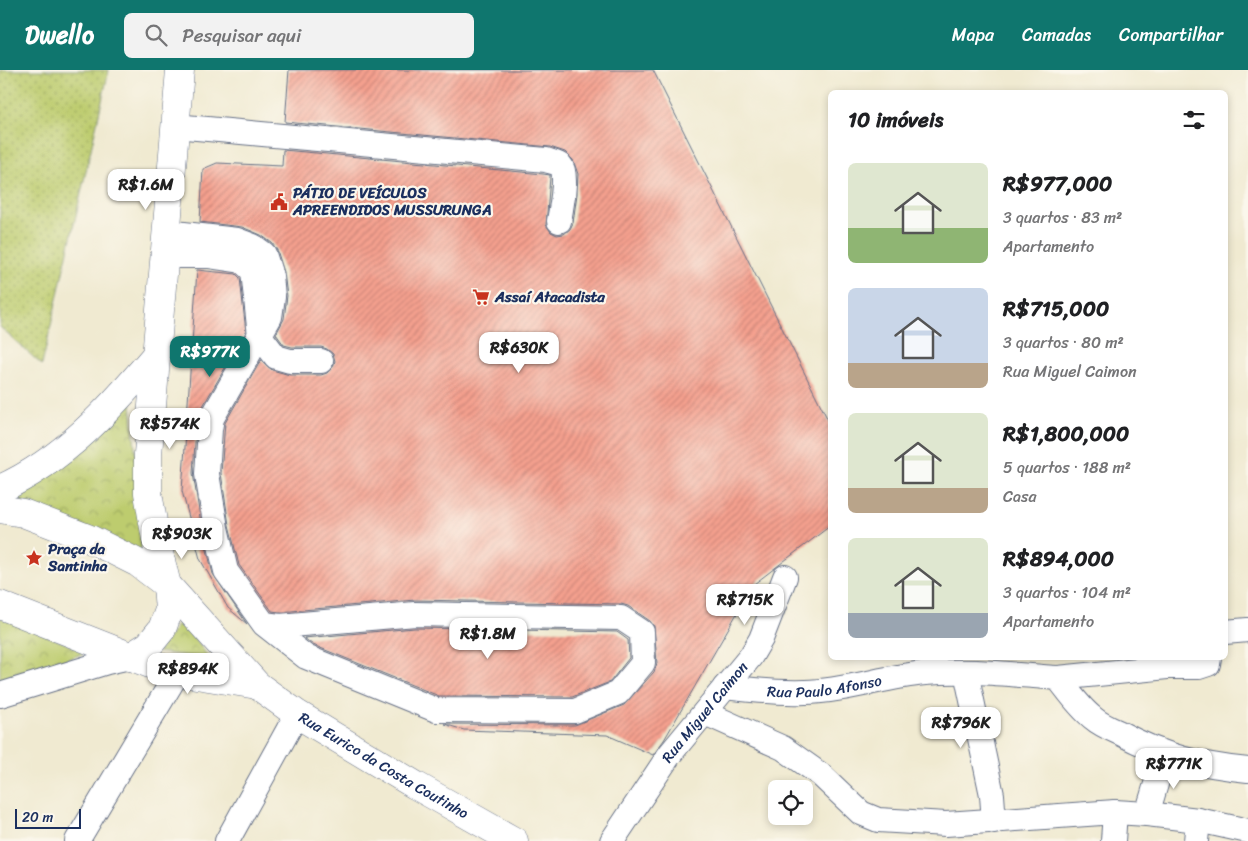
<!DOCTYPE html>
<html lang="pt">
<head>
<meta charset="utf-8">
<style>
  body { margin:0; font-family:Sriracha,sans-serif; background:#f2f2f2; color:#202124; height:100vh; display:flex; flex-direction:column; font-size:19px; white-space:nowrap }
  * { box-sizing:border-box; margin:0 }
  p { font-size:16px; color:#757577 }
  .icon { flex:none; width:28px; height:28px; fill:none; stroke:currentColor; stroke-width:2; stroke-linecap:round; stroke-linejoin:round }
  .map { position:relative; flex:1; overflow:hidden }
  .panel { position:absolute; left:828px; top:20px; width:400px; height:570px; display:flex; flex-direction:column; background:#fff; border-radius:8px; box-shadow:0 2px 8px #0003 }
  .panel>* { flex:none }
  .buttons { position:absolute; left:768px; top:710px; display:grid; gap:10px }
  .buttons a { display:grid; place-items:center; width:45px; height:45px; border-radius:8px; background:#fff; box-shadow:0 2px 8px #0003; font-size:25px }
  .scale { position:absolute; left:15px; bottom:12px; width:66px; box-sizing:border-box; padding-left:5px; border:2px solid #1b2f5e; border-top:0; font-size:14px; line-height:18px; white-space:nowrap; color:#1b2f5e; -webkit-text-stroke:4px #fbf7ec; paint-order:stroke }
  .price { position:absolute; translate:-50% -42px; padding:0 11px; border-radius:10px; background:#fff; color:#222; font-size:16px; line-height:32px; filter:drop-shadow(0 1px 2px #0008) }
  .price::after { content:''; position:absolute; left:50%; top:30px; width:15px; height:11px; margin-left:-8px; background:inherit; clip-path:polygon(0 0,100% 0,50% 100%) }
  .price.current { background:#0f766e; color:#fff }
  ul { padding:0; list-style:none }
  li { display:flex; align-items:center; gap:15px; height:125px; padding:0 20px }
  li span { display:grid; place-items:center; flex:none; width:140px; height:100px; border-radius:8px; color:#555 }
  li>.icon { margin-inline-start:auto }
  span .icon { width:60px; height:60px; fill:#fffc; stroke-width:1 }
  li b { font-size:21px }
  h2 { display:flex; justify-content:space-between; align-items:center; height:60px; padding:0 20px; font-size:21px }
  header { display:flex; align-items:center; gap:30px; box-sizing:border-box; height:70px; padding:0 25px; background:#0f766e; color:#fff }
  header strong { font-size:24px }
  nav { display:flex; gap:28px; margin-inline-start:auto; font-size:18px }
  .search { width:350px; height:45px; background:#f2f2f2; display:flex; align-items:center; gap:12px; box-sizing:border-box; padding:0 18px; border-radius:8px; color:#757577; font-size:19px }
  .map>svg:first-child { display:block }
  .grass { fill:url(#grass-dots); stroke:#6c7e66 }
  .park { fill:url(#park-crowns); stroke:#6c7e66 }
  .building { fill:url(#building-hatch) }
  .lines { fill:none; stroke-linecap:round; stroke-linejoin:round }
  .minor-casing { stroke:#667086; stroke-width:26 }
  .major-casing { stroke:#667086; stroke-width:29 }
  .minor { stroke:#fff; stroke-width:24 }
  .major { stroke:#fff; stroke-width:28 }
  .labels { text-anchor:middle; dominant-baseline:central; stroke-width:4.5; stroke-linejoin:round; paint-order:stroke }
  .poi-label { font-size:15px; font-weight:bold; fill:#1b2f5e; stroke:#fbf7ec; text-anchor:start }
  .street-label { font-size:15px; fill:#1b2f5e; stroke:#fbf7ec }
</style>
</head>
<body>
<header>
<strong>Dwello</strong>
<div class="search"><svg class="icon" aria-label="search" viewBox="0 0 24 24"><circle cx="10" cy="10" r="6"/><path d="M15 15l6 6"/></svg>Pesquisar aqui</div>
<nav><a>Mapa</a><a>Camadas</a><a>Compartilhar</a></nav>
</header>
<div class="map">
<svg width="1248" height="771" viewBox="0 0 1248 771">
  <defs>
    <pattern id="grass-dots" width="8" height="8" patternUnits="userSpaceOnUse" patternTransform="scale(1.25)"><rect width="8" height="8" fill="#bdcc6e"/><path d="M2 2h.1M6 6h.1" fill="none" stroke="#99a65e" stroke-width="1.8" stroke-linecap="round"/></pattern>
    <pattern id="park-crowns" width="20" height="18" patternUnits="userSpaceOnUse" patternTransform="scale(1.25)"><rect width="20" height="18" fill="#bdcc6e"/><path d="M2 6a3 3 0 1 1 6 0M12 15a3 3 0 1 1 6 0" fill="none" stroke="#99a65e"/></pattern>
    <pattern id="building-hatch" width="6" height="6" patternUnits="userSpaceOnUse" patternTransform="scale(1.25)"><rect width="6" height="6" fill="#f5a08e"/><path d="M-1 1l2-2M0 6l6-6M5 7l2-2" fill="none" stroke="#c68377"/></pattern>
  </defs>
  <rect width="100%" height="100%" fill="#fbf7ec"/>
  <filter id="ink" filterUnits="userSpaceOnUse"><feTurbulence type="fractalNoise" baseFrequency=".02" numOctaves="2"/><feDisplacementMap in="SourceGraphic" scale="10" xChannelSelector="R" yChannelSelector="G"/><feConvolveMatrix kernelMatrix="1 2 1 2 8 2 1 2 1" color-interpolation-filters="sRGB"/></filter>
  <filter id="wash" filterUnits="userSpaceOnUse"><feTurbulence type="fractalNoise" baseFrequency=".0096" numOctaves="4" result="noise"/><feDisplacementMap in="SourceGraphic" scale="20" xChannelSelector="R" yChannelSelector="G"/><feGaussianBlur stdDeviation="1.12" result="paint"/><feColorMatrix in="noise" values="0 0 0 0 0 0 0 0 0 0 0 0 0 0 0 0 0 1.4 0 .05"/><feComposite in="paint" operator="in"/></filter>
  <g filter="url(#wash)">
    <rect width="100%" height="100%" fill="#f0ead1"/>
    <polygon class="grass" points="0,0 109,0 42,295 0,257"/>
    <g class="park">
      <polygon points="131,332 144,483 15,429"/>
      <polygon points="0,547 87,582 0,614"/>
      <polygon points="181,550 210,589 158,582"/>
    </g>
    <g id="blocks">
      <g class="building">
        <polygon points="289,0 653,0 830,354 830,456 754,514 664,670 653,685 607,665 464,660 444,654 575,655 624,635 654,602 657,593 654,556 650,551 628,536 621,534 415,530 280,542 272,541 239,495 229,455 221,403 225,353 261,290 272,300 290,305 321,305 327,303 333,297 335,291 333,284 327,279 321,277 292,277 284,275 276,264 284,249 287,226 284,202 277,180 272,173 261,165 242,157 200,152 203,99 217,93 282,96 283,80 543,104 550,105 550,107 546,155 551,162 557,165 564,164 570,159 573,153 577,124 578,104 573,90 565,82 550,77 285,52"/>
        <polygon points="197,200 236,204 240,208 246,262 200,341 196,358 193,403 202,460 213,504 247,554 228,538 200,489 182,421"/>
        <polygon points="415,558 617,562 628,570 629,588 610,612 572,627 439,626 313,575 304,568"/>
      </g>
    </g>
  </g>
  <g filter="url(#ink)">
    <use href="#blocks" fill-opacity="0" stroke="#667086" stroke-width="1"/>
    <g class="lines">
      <g class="minor-casing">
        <g id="minor">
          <path d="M175,56L546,90C551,92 557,92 561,96C568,103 561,140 559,151"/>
          <polyline points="166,162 237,170 253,176 264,184 271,206 273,227 270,247 212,348 210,359 207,404 216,458 226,501 264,554 280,556 415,544 621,548 642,562 643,593 618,623 575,641 436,640 306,587 264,554"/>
          <polyline points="164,186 208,186 242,191 253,201 260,266 276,287 290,291 321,291"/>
          <polyline points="1225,562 1248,560"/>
          <polyline points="966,602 992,725 994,752"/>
          <polyline points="1058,608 1167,597 1199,597 1208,594 1209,588"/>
          <path id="s1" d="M725,617C750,620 779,623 805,622C845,621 884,607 925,603C969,599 1014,605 1058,608C1069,622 1079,637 1093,648C1101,655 1111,659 1120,663C1163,686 1199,695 1248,700"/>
          <polyline points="0,625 107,592 130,587"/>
          <polyline points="705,643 783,678 821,705 861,743 878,750 946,754 1115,742 1147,744 1198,750 1248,761"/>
          <polyline points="1147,744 1165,684"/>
          <polyline points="77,771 178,602"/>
          <polyline points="227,771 297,644"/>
          <path id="s2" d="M612,771L670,684L751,586L761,569L785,507"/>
          <polyline points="1113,771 1115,742"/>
          <polyline points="1196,771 1198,750"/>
        </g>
      </g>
      <g class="major-casing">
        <g id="major">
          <path d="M0,419C64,390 110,339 155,286"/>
          <path id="s3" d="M0,439L23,443L90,469L138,493L167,515L257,615L297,644L415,715L514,771"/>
          <polyline points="0,535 155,596 178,602 257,615"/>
          <polyline points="130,587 149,575 162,559 169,540 167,515 157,475 148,423 148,384 180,0"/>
        </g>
      </g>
      <use href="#minor" class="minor"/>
      <use href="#major" class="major"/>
    </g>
  </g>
  <defs>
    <g id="civic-bare" transform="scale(1.35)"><path d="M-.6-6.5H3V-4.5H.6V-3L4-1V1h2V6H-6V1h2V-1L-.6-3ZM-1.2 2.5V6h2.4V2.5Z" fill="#c8321e" stroke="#fbf7ec" stroke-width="2.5" paint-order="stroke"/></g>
    <g id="supermarket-bare" transform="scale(1.35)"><path d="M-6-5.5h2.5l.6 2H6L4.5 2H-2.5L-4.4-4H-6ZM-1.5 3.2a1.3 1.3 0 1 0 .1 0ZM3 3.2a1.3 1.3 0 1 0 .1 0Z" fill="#c8321e" stroke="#fbf7ec" stroke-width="2.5" paint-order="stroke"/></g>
    <g id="sight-bare" transform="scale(1.35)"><path d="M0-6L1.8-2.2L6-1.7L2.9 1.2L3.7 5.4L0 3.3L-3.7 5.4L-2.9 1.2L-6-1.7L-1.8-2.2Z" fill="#c8321e" stroke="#fbf7ec" stroke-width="2.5" paint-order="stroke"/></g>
  </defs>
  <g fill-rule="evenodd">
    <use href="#civic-bare" x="279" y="132"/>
    <use href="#supermarket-bare" x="481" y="227"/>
    <use href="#sight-bare" x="34" y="488"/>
  </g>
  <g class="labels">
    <g class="poi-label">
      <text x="293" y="123">PÁTIO DE VEÍCULOS<tspan x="293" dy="17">APREENDIDOS MUSSURUNGA</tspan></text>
      <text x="495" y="227">Assaí Atacadista</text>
      <text x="48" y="479">Praça da<tspan x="48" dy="17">Santinha</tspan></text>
    </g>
    <g class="street-label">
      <text stroke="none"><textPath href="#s1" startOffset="100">Rua Paulo Afonso</textPath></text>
      <text stroke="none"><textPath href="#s2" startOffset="159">Rua Miguel Caimon</textPath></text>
      <text stroke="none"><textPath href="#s3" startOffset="470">Rua Eurico da Costa Coutinho</textPath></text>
    </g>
  </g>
</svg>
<div class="buttons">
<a><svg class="icon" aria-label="locate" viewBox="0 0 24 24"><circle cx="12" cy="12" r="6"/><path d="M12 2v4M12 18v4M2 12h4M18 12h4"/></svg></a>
</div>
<div class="scale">20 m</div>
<b class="price" style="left:146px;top:141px">R$1.6M</b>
<b class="price" style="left:519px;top:304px">R$630K</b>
<b class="price current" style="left:210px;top:308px">R$977K</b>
<b class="price" style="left:170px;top:380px">R$574K</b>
<b class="price" style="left:182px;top:490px">R$903K</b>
<b class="price" style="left:745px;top:556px">R$715K</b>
<b class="price" style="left:488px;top:590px">R$1.8M</b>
<b class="price" style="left:188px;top:625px">R$894K</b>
<b class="price" style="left:961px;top:679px">R$796K</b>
<b class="price" style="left:1174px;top:720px">R$771K</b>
<section class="panel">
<h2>10 imóveis<svg class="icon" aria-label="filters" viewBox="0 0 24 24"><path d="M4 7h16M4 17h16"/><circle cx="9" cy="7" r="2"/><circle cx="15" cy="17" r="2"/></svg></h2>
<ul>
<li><span style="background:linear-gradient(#dfe7d0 65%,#8fb573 0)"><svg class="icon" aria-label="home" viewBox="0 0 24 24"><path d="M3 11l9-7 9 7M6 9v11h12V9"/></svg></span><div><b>R$977,000</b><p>3 quartos · 83 m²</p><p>Apartamento</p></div></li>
<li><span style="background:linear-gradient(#c9d6e8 75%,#b9a48a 0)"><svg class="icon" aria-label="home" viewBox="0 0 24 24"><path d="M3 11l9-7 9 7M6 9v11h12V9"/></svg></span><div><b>R$715,000</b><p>3 quartos · 80 m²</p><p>Rua Miguel Caimon</p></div></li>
<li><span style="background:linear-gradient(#dfe7d0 75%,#b9a48a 0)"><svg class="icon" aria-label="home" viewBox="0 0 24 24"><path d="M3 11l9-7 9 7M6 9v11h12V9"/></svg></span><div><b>R$1,800,000</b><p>5 quartos · 188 m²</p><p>Casa</p></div></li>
<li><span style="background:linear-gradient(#dfe7d0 75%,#9aa5b1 0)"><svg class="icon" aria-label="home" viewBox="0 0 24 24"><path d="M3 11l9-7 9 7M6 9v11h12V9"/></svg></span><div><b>R$894,000</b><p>3 quartos · 104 m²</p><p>Apartamento</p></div></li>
</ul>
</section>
</div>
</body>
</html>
